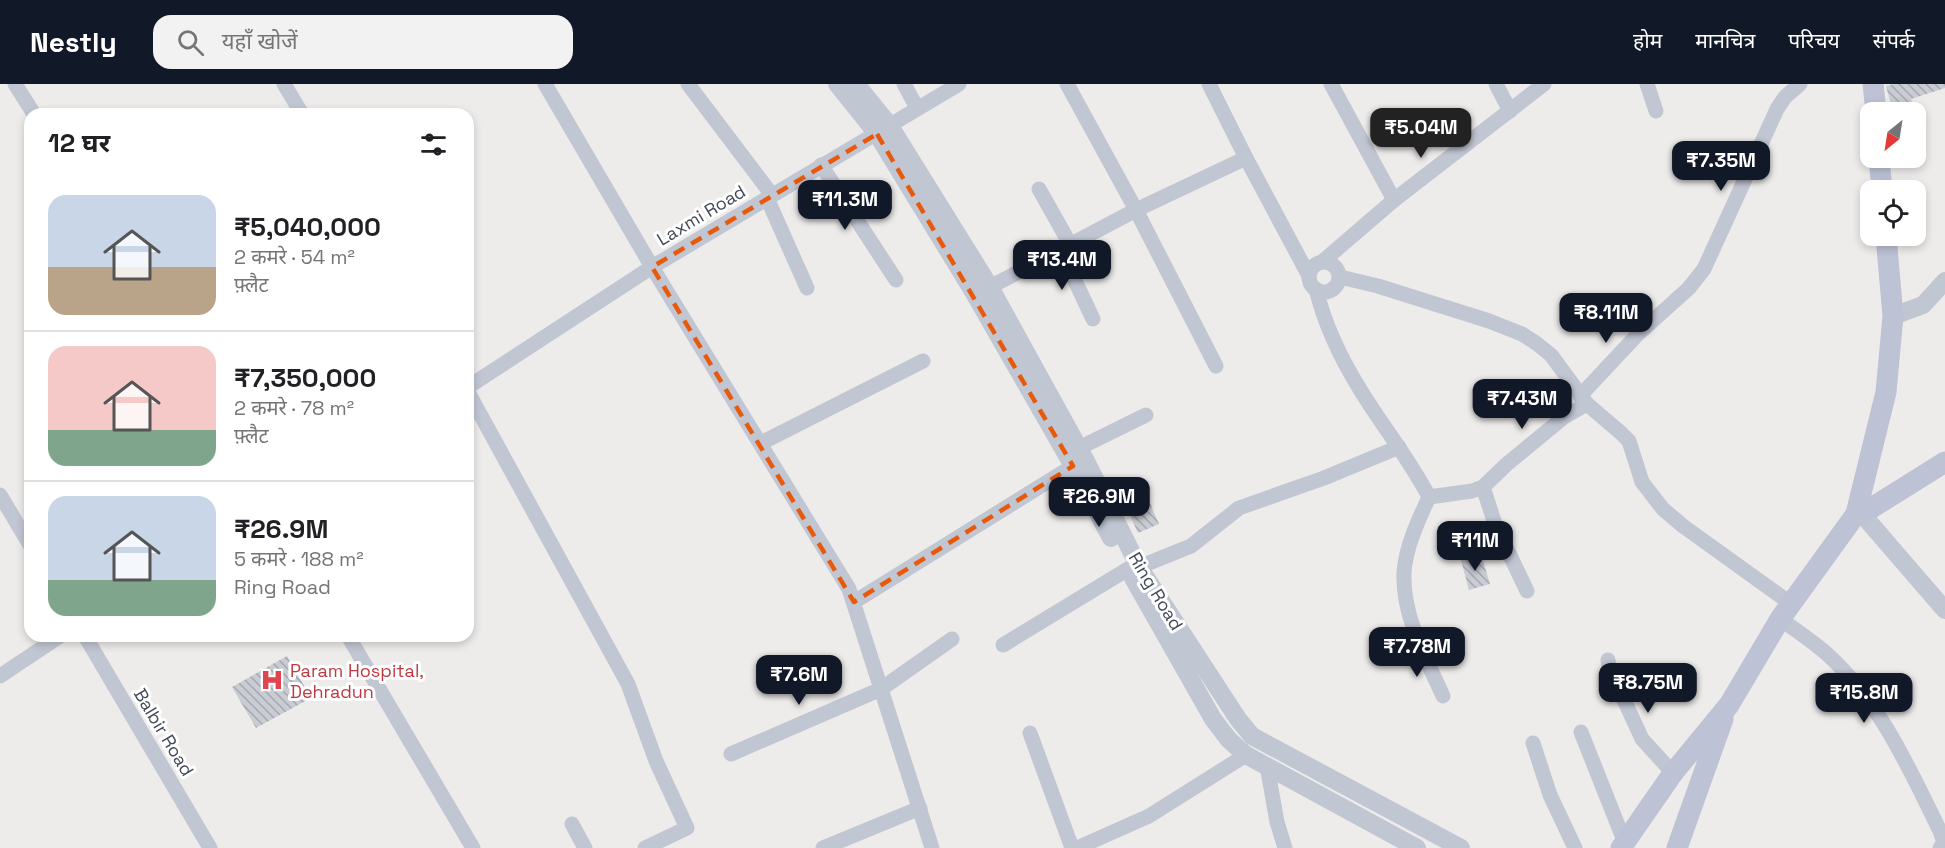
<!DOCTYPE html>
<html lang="hi">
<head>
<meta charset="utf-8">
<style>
  body { margin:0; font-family:"Space Grotesk","Noto Sans Devanagari",sans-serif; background:#f2f2f2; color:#202124; height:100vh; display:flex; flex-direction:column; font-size:22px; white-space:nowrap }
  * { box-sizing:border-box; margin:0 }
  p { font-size:20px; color:#757577 }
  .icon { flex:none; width:33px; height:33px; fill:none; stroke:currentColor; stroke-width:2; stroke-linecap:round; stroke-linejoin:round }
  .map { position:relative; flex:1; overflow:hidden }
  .drawer { position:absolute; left:24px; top:24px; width:450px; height:534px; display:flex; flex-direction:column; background:#fff; border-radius:18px; box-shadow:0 3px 9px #0003 }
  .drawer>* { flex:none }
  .needle { width:39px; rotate:210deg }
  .buttons { position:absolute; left:1860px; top:18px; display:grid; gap:12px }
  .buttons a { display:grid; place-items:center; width:66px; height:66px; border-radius:12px; background:#fff; box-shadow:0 3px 9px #0003; font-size:30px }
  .price { position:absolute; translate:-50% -51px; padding:0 14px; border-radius:12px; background:#111827; color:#fff; font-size:20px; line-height:39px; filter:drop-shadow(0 2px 3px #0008) }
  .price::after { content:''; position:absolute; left:50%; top:36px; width:18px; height:14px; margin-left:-9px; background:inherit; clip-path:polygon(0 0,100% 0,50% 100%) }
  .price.current { background:#222; color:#fff }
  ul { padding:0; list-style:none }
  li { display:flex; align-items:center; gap:18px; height:150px; padding:0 24px }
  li+li { border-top:2px solid #e0e0e0 }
  li span { display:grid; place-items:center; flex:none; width:168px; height:120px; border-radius:18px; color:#555 }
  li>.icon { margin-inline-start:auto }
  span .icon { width:72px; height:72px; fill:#fffc; stroke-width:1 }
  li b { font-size:26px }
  h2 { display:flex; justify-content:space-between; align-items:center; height:72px; padding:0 24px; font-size:26px }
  header { display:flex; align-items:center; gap:36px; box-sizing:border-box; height:84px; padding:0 30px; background:#111827; color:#fff }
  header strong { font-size:28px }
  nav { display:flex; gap:33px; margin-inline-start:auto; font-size:21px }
  .search { width:420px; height:54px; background:#f2f2f2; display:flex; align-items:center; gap:15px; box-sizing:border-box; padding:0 21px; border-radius:18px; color:#757577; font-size:22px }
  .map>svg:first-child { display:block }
  .building { fill:url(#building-back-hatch) }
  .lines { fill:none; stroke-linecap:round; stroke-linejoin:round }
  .minor { stroke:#c1c6d3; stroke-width:15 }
  .tertiary { stroke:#c1c6d3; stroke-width:18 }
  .secondary { stroke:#bdc2d5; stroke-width:21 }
  .marked { fill:none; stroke:#e8590c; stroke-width:4.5; stroke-dasharray:12 8; stroke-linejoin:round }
  .labels { text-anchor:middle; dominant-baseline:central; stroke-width:6; stroke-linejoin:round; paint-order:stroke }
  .street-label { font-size:18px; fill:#434959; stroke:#fff }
  .health-label { font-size:18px; fill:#be3a42; stroke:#fff; text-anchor:start }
</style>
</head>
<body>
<header>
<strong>Nestly</strong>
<div class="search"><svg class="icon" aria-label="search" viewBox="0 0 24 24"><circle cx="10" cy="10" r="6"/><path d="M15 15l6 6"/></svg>यहाँ खोजें</div>
<nav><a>होम</a><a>मानचित्र</a><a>परिचय</a><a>संपर्क</a></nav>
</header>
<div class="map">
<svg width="1945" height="764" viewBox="0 0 1945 764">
  <defs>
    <pattern id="building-back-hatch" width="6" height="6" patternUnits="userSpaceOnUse" patternTransform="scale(1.5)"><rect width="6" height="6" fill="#caccd4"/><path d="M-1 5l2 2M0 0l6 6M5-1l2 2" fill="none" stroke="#a6a8af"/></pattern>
  </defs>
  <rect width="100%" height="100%" fill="#eeeceb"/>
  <g class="building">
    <polygon points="1893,0 1945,0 1945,4 1911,15 1916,28 1893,28 1886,2"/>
    <polygon points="1150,419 1159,440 1138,449 1129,429"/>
    <polygon points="1481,470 1490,500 1469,506 1461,476"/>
    <polygon points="287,572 311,614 256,644 232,603"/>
  </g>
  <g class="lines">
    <g class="minor">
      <polyline points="15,0 34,30"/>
      <polyline points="284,0 302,30"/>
      <polyline points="545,0 652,183 849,505 932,764"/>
      <polyline points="688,0 772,111"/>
      <polyline points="904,0 917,24"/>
      <polyline points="1067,0 1136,126 1216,282"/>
      <polyline points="1209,0 1246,74 1309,192"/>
      <polyline points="1331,0 1394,116"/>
      <polyline points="1496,0 1510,27"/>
      <polyline points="1647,0 1656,27"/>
      <polyline points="821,81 896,196"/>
      <polyline points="1039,105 1070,160"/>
      <polyline points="767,114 807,204"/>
      <polyline points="1060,165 1093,235"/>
      <polyline points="1322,178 1394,116 1544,0"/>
      <circle cx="1324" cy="193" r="15"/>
      <polyline points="1340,193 1378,202 1489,237 1522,250 1536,259 1551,271 1587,320 1621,349 1629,357 1642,398 1663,425 1683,442 1790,519"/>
      <polyline points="990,203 1136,126 1246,74"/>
      <path d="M1316,205C1325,242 1341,275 1361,307C1383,343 1410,376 1429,413"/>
      <polyline points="468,303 652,183 959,0"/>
      <polyline points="468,308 628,600 656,677 687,744 645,764"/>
      <polyline points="1580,312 1638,250 1689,204 1704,185 1777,25 1785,13 1800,0"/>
      <polyline points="761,359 923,277"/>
      <polyline points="1079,364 1146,331"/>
      <polyline points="1483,403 1495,440 1527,507"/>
      <polyline points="0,411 30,461"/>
      <polyline points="1139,483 1191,462 1239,424 1324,394 1399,363"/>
      <polyline points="854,518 1073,382"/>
      <path d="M1780,535C1796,546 1812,557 1827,570C1880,618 1909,684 1940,747L1944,759L1940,764"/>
      <polyline points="85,552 210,764"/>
      <polyline points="348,552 473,764"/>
      <polyline points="1003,561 1128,485"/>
      <polyline points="1608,576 1609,583 1642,655 1673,689"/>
      <polyline points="0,592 60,552"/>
      <path d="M1443,612C1426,574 1402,532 1404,488C1406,462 1418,437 1429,413L1472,407L1483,403L1507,380L1564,333L1587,320"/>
      <polyline points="1581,648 1625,759"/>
      <polyline points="1030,649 1072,764"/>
      <polyline points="1533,659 1550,711 1575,764"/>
      <polyline points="731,670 881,605 952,555"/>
      <polyline points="1267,682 1277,738 1285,764"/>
      <polyline points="572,740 585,764"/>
      <polyline points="823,764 920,724"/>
      <polyline points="1077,764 1149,732 1246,671"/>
    </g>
    <g class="tertiary">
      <polyline points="837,0 877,50 974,209 1073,382 1111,454"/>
      <polyline points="856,0 890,42 990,203 1086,377 1139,483 1238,635 1252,652 1461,764"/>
      <polyline points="1893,232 1923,221 1945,197"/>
      <polyline points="1862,430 1945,526"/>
      <polyline points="1133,494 1213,635 1229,656 1246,671 1417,764"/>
    </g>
    <g class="secondary">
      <polyline points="1873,0 1876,28"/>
      <polyline points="1879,74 1882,106"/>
      <polyline points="1856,430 1862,430 1945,378"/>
      <polyline points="1621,764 1673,689 1729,621 1780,535 1856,430 1886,308 1893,232 1886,152"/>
      <polyline points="1677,764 1723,635"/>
    </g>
  </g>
  <path class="marked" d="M877,50L1073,382L854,518L652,183Z"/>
  <defs>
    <g id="hospital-bare" transform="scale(1.8)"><path d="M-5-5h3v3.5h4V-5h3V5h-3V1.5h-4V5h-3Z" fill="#e0444e" stroke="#fff" stroke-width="2.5" paint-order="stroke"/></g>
  </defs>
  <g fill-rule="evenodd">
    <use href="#hospital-bare" x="272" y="596"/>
  </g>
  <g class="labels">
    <g class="street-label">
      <text transform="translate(701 131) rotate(-31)">Laxmi Road</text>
      <text transform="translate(1156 507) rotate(59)">Ring Road</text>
      <text transform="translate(164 648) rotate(59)">Balbir Road</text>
    </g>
    <g class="health-label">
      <text x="290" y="586">Param Hospital,<tspan x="290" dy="21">Dehradun</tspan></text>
    </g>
  </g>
</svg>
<div class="buttons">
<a><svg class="needle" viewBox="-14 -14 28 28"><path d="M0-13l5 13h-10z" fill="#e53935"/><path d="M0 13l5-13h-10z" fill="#757577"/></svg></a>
<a><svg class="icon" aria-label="locate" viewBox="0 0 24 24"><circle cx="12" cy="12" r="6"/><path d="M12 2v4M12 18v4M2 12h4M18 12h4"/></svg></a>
</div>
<b class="price current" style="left:1421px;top:75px">₹5.04M</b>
<b class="price" style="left:1721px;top:108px">₹7.35M</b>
<b class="price" style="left:845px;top:147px">₹11.3M</b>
<b class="price" style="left:1062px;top:207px">₹13.4M</b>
<b class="price" style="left:1606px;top:260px">₹8.11M</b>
<b class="price" style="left:1522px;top:346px">₹7.43M</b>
<b class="price" style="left:1099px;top:444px">₹26.9M</b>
<b class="price" style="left:1475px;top:488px">₹11M</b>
<b class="price" style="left:1417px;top:594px">₹7.78M</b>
<b class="price" style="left:799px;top:622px">₹7.6M</b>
<b class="price" style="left:1648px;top:630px">₹8.75M</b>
<b class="price" style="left:1864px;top:640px">₹15.8M</b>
<section class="drawer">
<h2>12 घर<svg class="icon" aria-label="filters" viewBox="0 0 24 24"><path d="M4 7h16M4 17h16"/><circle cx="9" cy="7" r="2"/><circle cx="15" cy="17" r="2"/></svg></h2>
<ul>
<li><span style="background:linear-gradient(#c9d6e8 60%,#b9a48a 0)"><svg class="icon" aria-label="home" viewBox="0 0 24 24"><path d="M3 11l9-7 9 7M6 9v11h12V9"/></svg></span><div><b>₹5,040,000</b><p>2 कमरे · 54 m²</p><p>फ़्लैट</p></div></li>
<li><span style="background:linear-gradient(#f6c9c9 70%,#7fa58c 0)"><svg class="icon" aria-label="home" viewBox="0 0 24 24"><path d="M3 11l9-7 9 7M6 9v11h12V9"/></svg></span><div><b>₹7,350,000</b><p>2 कमरे · 78 m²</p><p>फ़्लैट</p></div></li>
<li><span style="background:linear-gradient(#c9d6e8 70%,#7fa58c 0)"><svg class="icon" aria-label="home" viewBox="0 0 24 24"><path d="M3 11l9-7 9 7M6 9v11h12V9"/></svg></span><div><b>₹26.9M</b><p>5 कमरे · 188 m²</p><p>Ring Road</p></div></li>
</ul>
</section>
</div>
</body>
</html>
